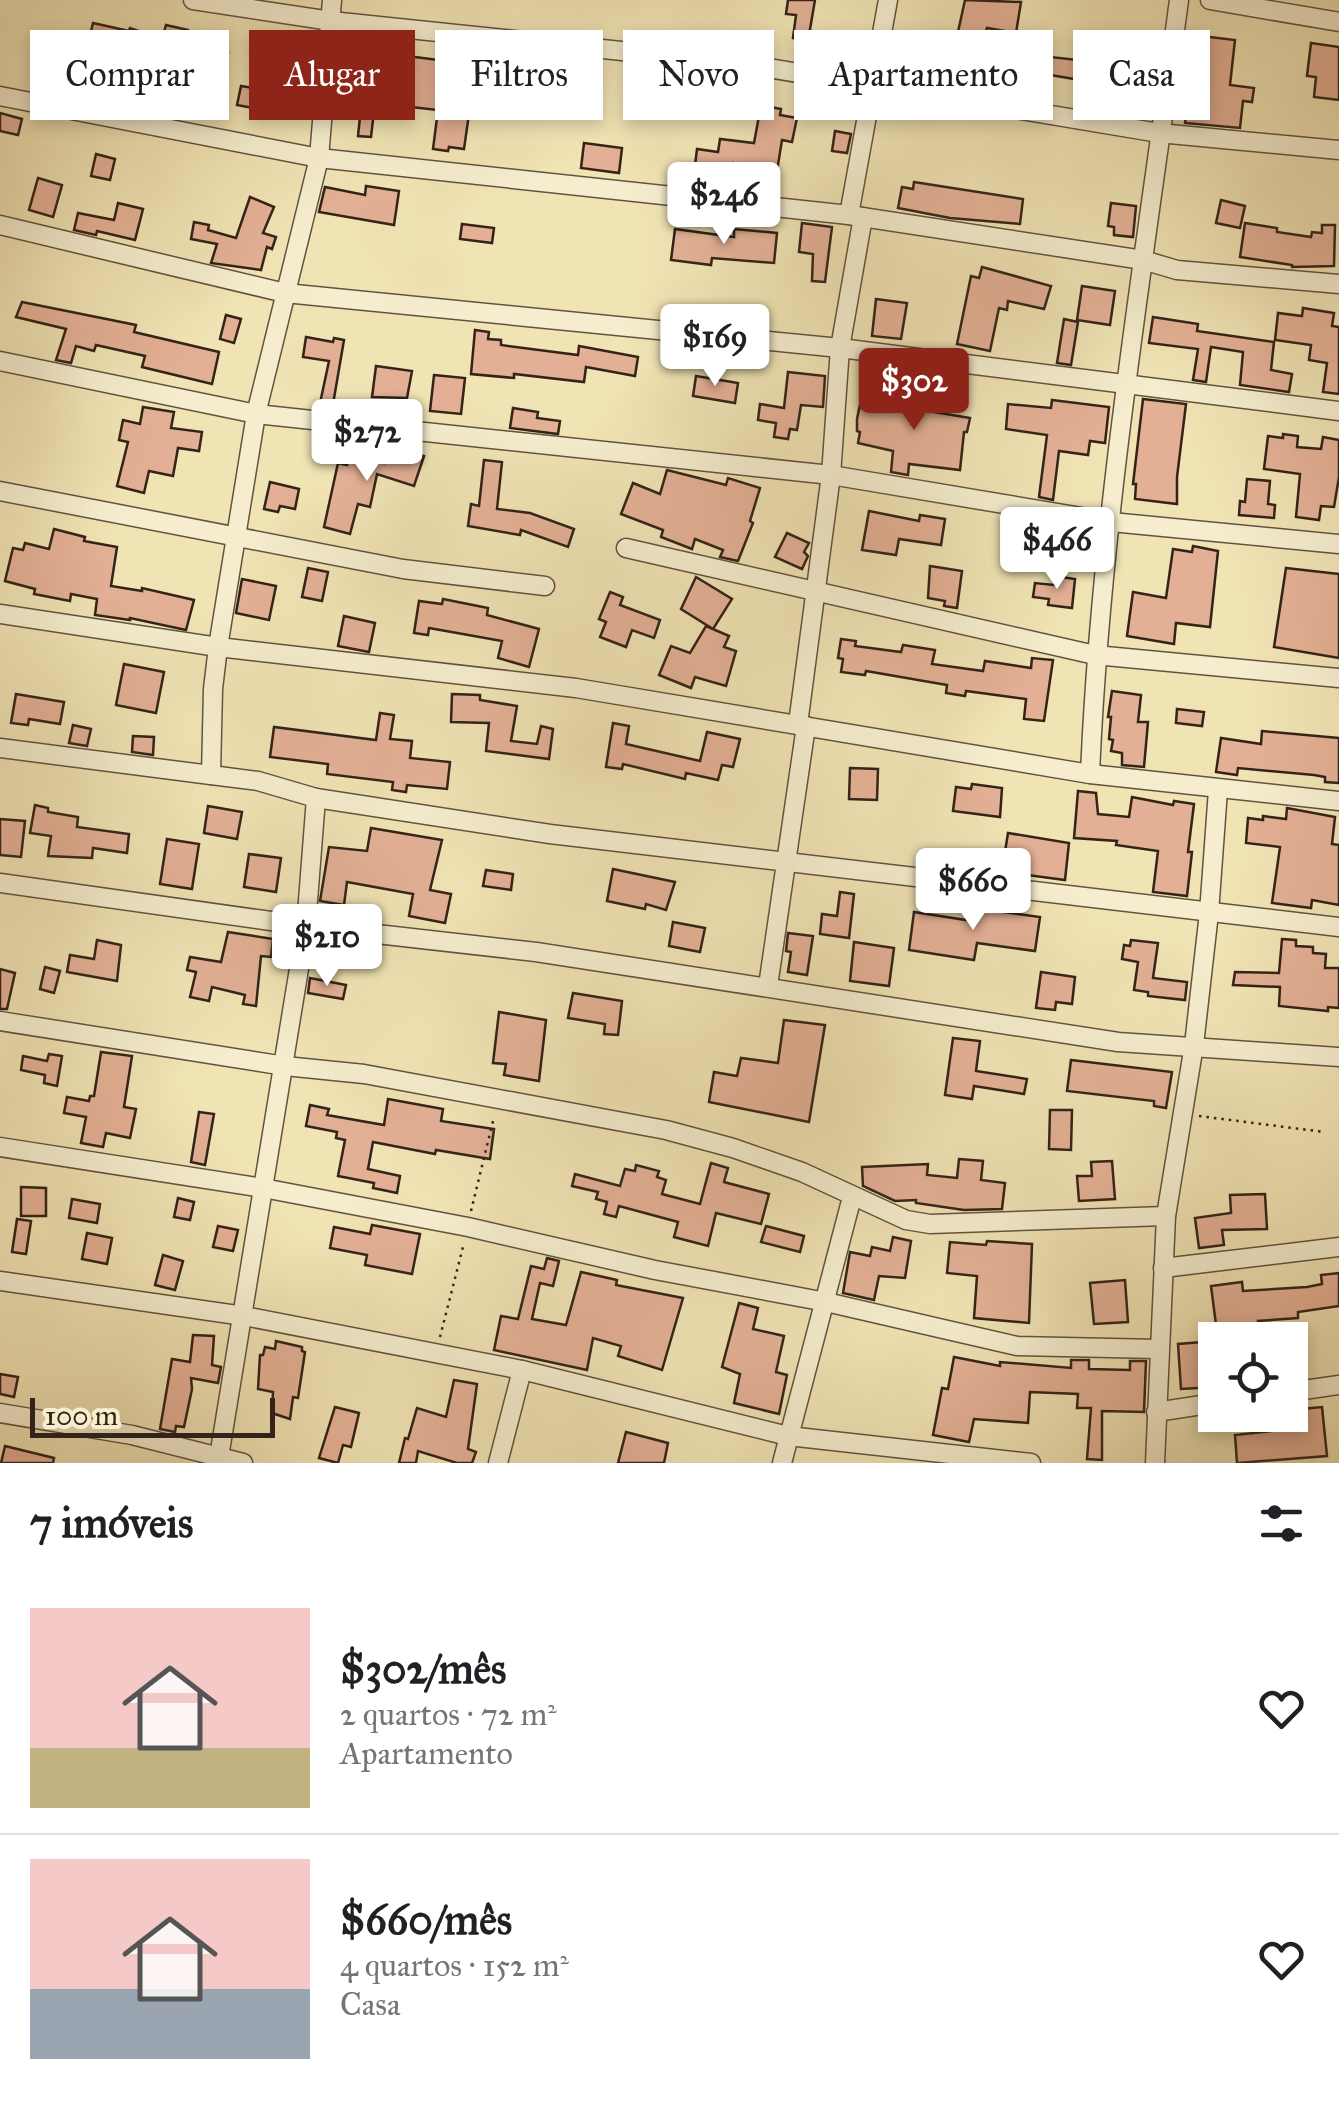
<!DOCTYPE html>
<html lang="pt">
<head>
<meta charset="utf-8">
<style>
  body { margin:0; font-family:"IM FELL Great Primer",serif; background:#f2f2f2; color:#202124; height:100vh; display:flex; flex-direction:column; font-size:38px; white-space:nowrap }
  * { box-sizing:border-box; margin:0 }
  p { font-size:32px; color:#757577 }
  .icon { flex:none; width:55px; height:55px; fill:none; stroke:currentColor; stroke-width:2; stroke-linecap:round; stroke-linejoin:round }
  .map { position:relative; height:1463px; overflow:hidden }
  .side { display:flex; flex-direction:column; background:#fff; flex:1 }
  .side>* { flex:none }
  .top-card { position:absolute; left:30px; top:30px; width:1280px; height:90px; display:flex; gap:20px }
  .buttons { position:absolute; left:1198px; top:1322px; display:grid; gap:20px }
  .buttons a { display:grid; place-items:center; width:110px; height:110px; border-radius:0px; background:#fff; box-shadow:0 5px 15px #0003; font-size:50px }
  .scale { position:absolute; left:30px; bottom:25px; width:245px; box-sizing:border-box; padding-left:10px; border:5px solid #332318; border-top:0; font-size:28px; line-height:35px; white-space:nowrap; color:#332318; -webkit-text-stroke:8px #f5edce; paint-order:stroke }
  .price { position:absolute; translate:-50% -85px; padding:0 22px; border-radius:10px; background:#fff; color:#222; font-size:32px; line-height:65px; filter:drop-shadow(0 2px 5px #0008) }
  .price::after { content:''; position:absolute; left:50%; top:60px; width:30px; height:22px; margin-left:-15px; background:inherit; clip-path:polygon(0 0,100% 0,50% 100%) }
  .price.selected { background:#8f2418; color:#fff }
  ul { padding:0; list-style:none }
  li { display:flex; align-items:center; gap:30px; height:250px; padding:0 30px }
  li+li { border-top:2px solid #e0e0e0 }
  li span { display:grid; place-items:center; flex:none; width:280px; height:200px; border-radius:0px; color:#555 }
  li>.icon { margin-inline-start:auto }
  span .icon { width:120px; height:120px; fill:#fffc; stroke-width:1 }
  li b { font-size:42px }
  h2 { display:flex; justify-content:space-between; align-items:center; height:120px; padding:0 30px; font-size:42px }
  .tag { padding:0 35px; border-radius:0px; background:#fff; box-shadow:0 5px 15px #0003; font-size:35px; line-height:90px }
  .tag.selected { background:#8f2418; color:#fff }
  .map>svg:first-child { display:block }
  .building { fill:#e3b095; stroke:#332318; stroke-width:2.5 }
  .lines { fill:none; stroke-linecap:round; stroke-linejoin:round }
  .minor-casing { stroke:#62533f; stroke-width:21 }
  .path { stroke:#332318; stroke-width:2.5; stroke-dasharray:2.5 5; stroke-linecap:butt }
  .minor { stroke:#f5edce; stroke-width:18 }
</style>
</head>
<body>
<div class="map">
<svg width="1339" height="1463" viewBox="0 0 1339 1463">
  <rect width="100%" height="100%" fill="#f0e3b4"/>
  <filter id="stains"><feTurbulence type="fractalNoise" baseFrequency=".002" numOctaves="4"/><feColorMatrix values="0 0 0 0 .2 0 0 0 0 .09 0 0 0 0 .02 0 0 0 .5 -.17"/></filter>
  <radialGradient id="worn" r=".72"><stop offset=".6" stop-color="#630" stop-opacity="0"/><stop offset="1" stop-color="#630" stop-opacity=".3"/></radialGradient>
  <g class="building">
    <polygon points="788,0 815,0 808,41 793,38 796,15 786,14"/>
    <polygon points="965,0 1021,2 1016,33 987,28 983,40 958,32"/>
    <polygon points="93,23 129,31 130,28 162,39 166,25 188,30 186,43 228,53 223,74 203,69 192,116 139,104 144,82 107,71 113,49 88,44"/>
    <polygon points="1193,35 1235,40 1230,85 1254,88 1252,102 1243,101 1240,128 1185,123 1187,111 1182,110"/>
    <polygon points="40,38 62,43 58,58 36,53"/>
    <polygon points="1311,43 1339,47 1339,100 1314,97 1316,77 1307,76"/>
    <polygon points="369,51 500,68 494,118 469,114 464,149 449,147 448,151 433,149 438,110 375,103 371,137 358,136 360,117 335,114 336,101 363,104"/>
    <polygon points="1023,54 1078,60 1074,79 1021,70"/>
    <polygon points="970,58 1006,66 1000,94 975,90 976,85 965,82"/>
    <polygon points="1121,68 1152,72 1151,85 1143,84 1140,108 1117,105"/>
    <polygon points="241,86 288,94 287,114 237,105"/>
    <polygon points="761,105 781,109 780,115 797,118 792,142 782,140 777,171 733,163 730,188 693,182 697,149 718,152 720,139 754,143"/>
    <polygon points="0,113 22,119 18,135 0,131"/>
    <polygon points="835,131 851,134 847,153 832,151"/>
    <polygon points="584,143 622,148 619,173 581,168"/>
    <polygon points="96,154 115,159 110,180 91,176"/>
    <polygon points="38,178 62,185 53,217 29,210"/>
    <polygon points="914,182 1023,199 1020,224 950,218 898,208 902,187 913,189"/>
    <polygon points="366,186 399,191 394,225 319,212 325,187 365,195"/>
    <polygon points="250,197 274,207 263,233 276,237 272,249 267,247 261,270 211,263 217,244 191,239 194,222 209,225 208,230 236,238"/>
    <polygon points="1221,200 1245,206 1240,228 1216,223"/>
    <polygon points="118,203 143,209 135,240 97,231 96,235 74,230 78,213 114,220"/>
    <polygon points="1111,203 1136,206 1133,237 1114,235 1114,227 1108,226"/>
    <polygon points="802,223 832,227 825,282 812,281 813,254 799,252"/>
    <polygon points="1245,223 1277,228 1277,232 1311,237 1312,232 1322,233 1322,225 1335,225 1334,266 1292,267 1292,265 1240,257"/>
    <polygon points="462,224 494,228 492,243 460,239"/>
    <polygon points="675,229 734,237 734,229 777,233 774,263 712,258 711,265 671,260"/>
    <polygon points="982,267 1051,286 1044,309 1008,301 1007,310 999,308 990,351 957,344 971,276 979,278"/>
    <polygon points="1082,286 1115,291 1110,325 1077,320"/>
    <polygon points="876,299 907,303 901,339 872,336"/>
    <polygon points="22,302 136,325 134,332 219,352 212,384 142,367 145,356 96,345 94,351 76,346 71,363 56,360 66,329 16,317"/>
    <polygon points="1303,308 1334,313 1332,326 1339,327 1339,394 1323,392 1327,363 1309,360 1311,345 1275,340 1278,313 1302,316"/>
    <polygon points="226,315 241,319 234,343 220,339"/>
    <polygon points="1153,317 1198,324 1197,331 1274,342 1271,370 1292,374 1289,392 1240,385 1243,352 1211,347 1206,382 1193,380 1198,349 1149,343"/>
    <polygon points="1064,319 1078,322 1071,365 1057,363"/>
    <polygon points="475,330 489,332 488,339 501,340 501,345 578,355 579,346 638,357 635,376 586,367 584,382 514,374 514,378 471,374"/>
    <polygon points="306,337 333,342 334,338 344,340 332,410 319,408 329,361 303,357"/>
    <polygon points="376,366 412,371 407,398 372,397"/>
    <polygon points="788,372 825,376 823,407 801,405 797,430 790,429 788,439 774,437 776,423 758,420 760,404 784,408"/>
    <polygon points="434,375 465,378 461,414 430,411"/>
    <polygon points="696,376 738,383 735,403 693,396"/>
    <polygon points="923,380 939,383 934,412 970,418 967,432 964,432 960,470 909,464 908,475 891,472 893,451 858,443 860,432 857,431 857,419 861,400 918,412"/>
    <polygon points="1143,399 1186,404 1177,477 1177,504 1135,499 1136,484 1133,484"/>
    <polygon points="1052,400 1109,407 1105,443 1090,441 1088,455 1059,451 1053,500 1039,497 1047,435 1006,429 1008,404 1051,408"/>
    <polygon points="143,407 174,412 171,428 202,432 199,451 178,448 173,476 149,471 144,493 117,486 128,442 119,440 123,420 140,424"/>
    <polygon points="513,408 538,412 537,418 560,421 558,434 510,428"/>
    <polygon points="1283,434 1298,436 1297,447 1321,449 1323,437 1339,440 1339,477 1334,507 1321,506 1319,520 1296,517 1300,474 1264,469 1268,436 1283,438"/>
    <polygon points="389,445 424,456 414,486 377,474 370,507 358,504 350,534 324,527 338,463 347,465 349,456 384,463"/>
    <polygon points="484,460 502,462 497,509 530,513 574,529 568,547 521,530 520,535 468,526 471,504 479,506"/>
    <polygon points="667,470 726,485 728,478 760,488 750,521 753,523 738,561 720,557 723,550 695,539 692,549 661,537 663,530 621,514 633,483 660,494"/>
    <polygon points="1247,479 1270,481 1268,504 1275,505 1274,518 1239,515 1240,501 1245,502"/>
    <polygon points="270,482 299,489 295,509 280,506 278,512 264,509"/>
    <polygon points="869,511 919,521 920,515 945,519 941,545 899,539 896,555 862,550"/>
    <polygon points="54,529 85,537 84,541 117,547 111,586 142,591 142,588 194,600 186,630 130,618 130,620 95,615 97,599 71,594 70,601 34,594 35,589 5,581 13,548 23,550 25,543 49,549"/>
    <polygon points="787,533 809,543 804,552 808,556 802,569 775,557"/>
    <polygon points="1193,546 1218,551 1210,627 1176,623 1174,644 1127,636 1133,592 1166,598 1173,549 1192,552"/>
    <polygon points="930,566 962,571 957,608 944,606 945,601 928,598"/>
    <polygon points="308,568 328,572 322,601 302,597"/>
    <polygon points="1286,568 1339,574 1339,658 1274,647"/>
    <polygon points="1055,576 1075,579 1072,608 1048,605 1049,599 1033,597 1035,583 1054,585"/>
    <polygon points="696,577 732,599 713,629 681,609"/>
    <polygon points="242,579 276,586 269,620 236,613"/>
    <polygon points="610,592 623,597 620,605 660,620 654,638 632,630 626,647 600,637 606,622 599,619"/>
    <polygon points="443,599 488,608 487,615 539,629 529,667 498,658 502,641 429,628 428,635 414,633 419,601 442,604"/>
    <polygon points="344,616 375,623 369,652 338,646"/>
    <polygon points="706,626 729,636 724,647 736,651 726,686 695,677 691,688 659,675 671,646 690,653"/>
    <polygon points="841,639 856,641 855,646 901,652 903,645 935,650 932,664 983,671 985,661 1031,668 1032,658 1053,660 1044,721 1024,719 1026,699 966,691 965,696 946,693 947,685 866,671 865,675 841,672 843,659 838,658"/>
    <polygon points="124,664 164,672 156,713 116,705"/>
    <polygon points="1112,691 1141,695 1138,722 1148,722 1144,767 1122,765 1122,753 1111,751 1113,740 1109,739 1111,717 1108,717"/>
    <polygon points="16,694 64,702 60,724 29,719 28,725 11,723"/>
    <polygon points="452,694 480,695 480,700 517,706 511,741 537,744 541,726 553,729 549,759 486,751 489,723 451,722"/>
    <polygon points="1177,709 1204,712 1202,726 1176,723"/>
    <polygon points="380,713 394,715 390,739 412,741 410,758 450,762 447,789 407,785 406,792 392,790 393,782 327,774 328,764 270,757 274,727 376,740"/>
    <polygon points="613,723 629,726 626,744 700,761 707,732 740,739 733,767 722,765 718,780 686,773 685,779 623,764 622,769 606,767"/>
    <polygon points="73,725 91,729 87,746 69,743"/>
    <polygon points="1262,731 1339,738 1339,783 1325,782 1325,777 1314,775 1238,768 1237,775 1216,772 1221,738 1261,744"/>
    <polygon points="133,736 154,737 153,755 132,752"/>
    <polygon points="850,768 878,769 877,800 849,799"/>
    <polygon points="972,784 1002,788 1000,817 953,811 956,787 971,789"/>
    <polygon points="1078,791 1096,793 1098,814 1129,817 1132,797 1173,805 1174,801 1194,804 1188,852 1192,852 1187,896 1153,892 1158,851 1116,845 1117,841 1074,838"/>
    <polygon points="35,805 48,808 48,812 78,817 77,827 129,834 127,853 93,848 92,858 48,856 51,836 30,833"/>
    <polygon points="208,806 242,812 237,839 204,833"/>
    <polygon points="1287,808 1335,817 1332,844 1339,845 1339,905 1312,900 1311,908 1272,903 1280,847 1246,843 1248,818 1263,820 1263,816 1286,819"/>
    <polygon points="0,819 25,821 21,857 0,855"/>
    <polygon points="371,828 442,840 430,890 451,894 445,923 409,916 413,894 347,882 344,905 320,901 329,847 367,851"/>
    <polygon points="1008,833 1069,843 1065,880 1027,875 1028,862 1004,858"/>
    <polygon points="167,839 199,844 192,889 160,884"/>
    <polygon points="249,854 281,858 276,892 244,887"/>
    <polygon points="613,869 675,882 666,910 646,904 645,909 607,901"/>
    <polygon points="486,870 513,874 511,890 483,886"/>
    <polygon points="840,892 854,894 849,938 820,934 822,914 837,916"/>
    <polygon points="968,907 1040,917 1035,951 977,943 974,960 909,950 914,912 966,920"/>
    <polygon points="673,922 705,928 700,952 669,946"/>
    <polygon points="228,932 273,939 271,957 261,956 256,1006 243,1004 245,995 212,987 209,1001 190,997 196,972 187,970 190,957 221,962"/>
    <polygon points="788,933 813,936 807,975 788,972 791,952 786,951"/>
    <polygon points="1282,939 1296,940 1296,946 1313,947 1313,953 1326,954 1325,968 1339,968 1339,1008 1328,1007 1328,1011 1279,1006 1280,987 1233,985 1235,972 1279,973"/>
    <polygon points="97,940 121,945 117,981 67,972 70,955 94,959"/>
    <polygon points="1131,940 1158,943 1153,978 1187,982 1185,1000 1148,996 1148,992 1134,990 1138,962 1122,959 1124,945 1130,946"/>
    <polygon points="854,942 894,948 889,986 850,981"/>
    <polygon points="45,967 60,971 54,993 40,989"/>
    <polygon points="0,969 15,973 7,1009 0,1009"/>
    <polygon points="1041,972 1075,977 1072,1004 1056,1002 1055,1010 1036,1008"/>
    <polygon points="310,978 346,985 343,999 308,993"/>
    <polygon points="573,993 622,1001 618,1035 604,1034 605,1024 568,1018"/>
    <polygon points="499,1012 546,1020 539,1081 504,1075 506,1064 493,1063"/>
    <polygon points="784,1020 825,1025 809,1122 709,1102 714,1072 737,1076 741,1058 778,1063"/>
    <polygon points="953,1038 980,1041 976,1071 1027,1079 1024,1094 974,1086 972,1099 945,1095"/>
    <polygon points="101,1052 132,1056 124,1107 136,1109 130,1138 106,1133 103,1147 81,1143 86,1117 64,1113 67,1097 89,1101 90,1096 94,1096"/>
    <polygon points="49,1054 62,1056 57,1086 44,1083 45,1075 21,1070 23,1056 47,1061"/>
    <polygon points="1071,1060 1172,1072 1166,1108 1154,1106 1154,1101 1067,1091"/>
    <polygon points="388,1099 443,1109 441,1121 494,1129 490,1159 436,1150 435,1154 373,1142 368,1169 400,1176 397,1193 373,1188 374,1183 338,1176 345,1140 336,1138 337,1132 306,1126 310,1105 329,1109 327,1115 384,1125"/>
    <polygon points="1050,1110 1072,1110 1071,1150 1049,1149"/>
    <polygon points="199,1112 214,1114 205,1165 191,1162"/>
    <polygon points="959,1159 983,1161 981,1180 1005,1183 1002,1209 964,1210 916,1203 916,1200 895,1201 863,1186 862,1167 928,1164 927,1175 957,1178"/>
    <polygon points="1112,1161 1115,1199 1079,1201 1077,1176 1092,1176 1091,1162"/>
    <polygon points="711,1163 728,1168 724,1182 769,1194 761,1224 716,1213 708,1246 674,1237 678,1222 619,1206 616,1217 604,1214 607,1202 596,1199 598,1192 572,1186 575,1174 620,1186 625,1169 635,1171 636,1165 659,1171 657,1177 666,1180 662,1194 700,1204"/>
    <polygon points="21,1187 46,1188 46,1216 21,1216"/>
    <polygon points="1265,1194 1267,1229 1222,1230 1224,1245 1199,1248 1195,1218 1231,1213 1230,1195"/>
    <polygon points="178,1198 194,1202 190,1220 174,1217"/>
    <polygon points="72,1199 100,1204 97,1223 69,1218"/>
    <polygon points="17,1219 31,1221 26,1254 12,1252"/>
    <polygon points="372,1225 420,1234 412,1274 365,1265 367,1255 330,1248 334,1227 370,1234"/>
    <polygon points="218,1226 238,1230 233,1251 213,1247"/>
    <polygon points="766,1226 804,1236 800,1252 761,1242"/>
    <polygon points="87,1233 112,1238 107,1264 82,1259"/>
    <polygon points="893,1237 911,1241 905,1278 879,1276 874,1300 843,1293 850,1252 870,1256 872,1247 890,1251"/>
    <polygon points="987,1241 1032,1244 1029,1323 974,1318 977,1276 947,1273 950,1242 986,1245"/>
    <polygon points="163,1255 183,1261 175,1290 155,1285"/>
    <polygon points="547,1258 559,1261 553,1286 540,1283 532,1319 566,1325 581,1272 617,1280 616,1285 683,1298 662,1370 618,1356 621,1346 593,1338 587,1370 494,1350 501,1316 518,1319 531,1266 544,1269"/>
    <polygon points="1339,1273 1339,1306 1298,1312 1298,1318 1258,1321 1260,1340 1218,1340 1211,1286 1242,1282 1243,1291 1307,1287 1322,1284 1321,1275"/>
    <polygon points="1125,1280 1128,1322 1094,1324 1090,1283"/>
    <polygon points="739,1303 758,1308 753,1329 784,1336 776,1372 787,1375 779,1414 734,1403 740,1374 722,1367"/>
    <polygon points="193,1335 214,1336 212,1365 221,1367 218,1383 191,1378 192,1389 184,1427 176,1426 175,1432 160,1429 172,1359 190,1362"/>
    <polygon points="276,1341 302,1347 302,1351 305,1352 298,1398 293,1397 290,1419 272,1413 273,1392 258,1389 260,1355 263,1355 265,1347 275,1349"/>
    <polygon points="1215,1341 1215,1387 1181,1389 1178,1344"/>
    <polygon points="954,1357 1000,1366 1000,1362 1071,1368 1071,1360 1089,1360 1089,1369 1130,1370 1130,1361 1146,1361 1144,1412 1102,1411 1102,1460 1087,1459 1091,1408 1077,1408 1078,1394 1030,1392 1028,1423 974,1419 969,1442 933,1435 942,1388 948,1389"/>
    <polygon points="0,1374 18,1377 14,1397 0,1394"/>
    <polygon points="454,1380 477,1384 468,1449 476,1452 472,1463 457,1463 418,1451 416,1463 399,1463 405,1438 408,1439 417,1408 446,1417"/>
    <polygon points="335,1407 359,1413 351,1447 343,1445 338,1463 319,1458"/>
    <polygon points="1322,1407 1327,1456 1237,1463 1235,1435 1271,1431 1271,1424 1290,1422 1290,1410"/>
    <polygon points="626,1432 668,1443 664,1463 618,1463"/>
    <polygon points="5,1446 54,1458 53,1463 1,1463"/>
  </g>
  <g class="lines">
    <g class="minor-casing">
      <g id="minor">
        <polyline points="193,0 331,21 738,63 1159,133 1339,150"/>
        <polyline points="1210,0 1339,22"/>
        <polyline points="0,96 319,158 849,215 1143,260 1177,270 1339,284"/>
        <polyline points="849,215 888,0"/>
        <polyline points="0,225 285,293 840,348 1339,411"/>
        <polyline points="0,361 256,414 831,475 1111,522 1339,544"/>
        <polyline points="0,491 403,569 545,586"/>
        <polyline points="626,548 1095,655 1339,678"/>
        <polyline points="0,614 218,647 576,688 1090,774 1339,801"/>
        <polyline points="798,724 831,475 840,348 863,217"/>
        <polyline points="0,748 211,775"/>
        <path d="M1090,774C1101,515 1145,257 1179,0"/>
        <polyline points="316,798 550,834 1339,927"/>
        <polyline points="0,883 306,926 536,952 1118,1042 1339,1057"/>
        <polyline points="768,986 806,726"/>
        <polyline points="0,1021 285,1066 364,1074 666,1130 733,1148 802,1172 906,1220 930,1224 1166,1216"/>
        <polyline points="0,1147 263,1188 468,1227 655,1270 826,1302 1017,1346 1158,1349"/>
        <polyline points="1163,1268 1339,1247"/>
        <polyline points="0,1281 244,1316 522,1370 788,1436 1031,1463"/>
        <polyline points="1290,1392 1339,1385"/>
        <polyline points="1156,1412 1215,1403"/>
        <polyline points="0,1413 132,1435 243,1463"/>
        <polyline points="218,1463 306,926 316,798 258,781 211,775 213,689 218,647 256,414 319,158 332,0"/>
        <polyline points="498,1463 522,1370"/>
        <polyline points="782,1463 852,1197"/>
        <polyline points="1155,1463 1166,1216 1194,1045 1209,913 1218,790"/>
      </g>
    </g>
    <g class="path">
      <polyline points="1199,1116 1324,1132"/>
      <polyline points="471,1211 494,1117"/>
      <polyline points="440,1337 464,1243"/>
    </g>
    <use href="#minor" class="minor"/>
  </g>
  <rect width="100%" height="100%" filter="url(#stains)"/>
  <rect width="100%" height="100%" fill="url(#worn)"/>
</svg>
<div class="buttons">
<a><svg class="icon" aria-label="locate" viewBox="0 0 24 24"><circle cx="12" cy="12" r="6"/><path d="M12 2v4M12 18v4M2 12h4M18 12h4"/></svg></a>
</div>
<div class="scale">100 m</div>
<b class="price" style="left:724px;top:247px">$246</b>
<b class="price" style="left:715px;top:389px">$169</b>
<b class="price selected" style="left:914px;top:433px">$302</b>
<b class="price" style="left:367px;top:484px">$272</b>
<b class="price" style="left:1057px;top:592px">$466</b>
<b class="price" style="left:973px;top:933px">$660</b>
<b class="price" style="left:327px;top:989px">$210</b>
<div class="top-card">
<a class="tag">Comprar</a>
<a class="tag selected">Alugar</a>
<a class="tag">Filtros</a>
<a class="tag">Novo</a>
<a class="tag">Apartamento</a>
<a class="tag">Casa</a>
</div>
</div>
<section class="side">
<h2>7 imóveis<svg class="icon" aria-label="filters" viewBox="0 0 24 24"><path d="M4 7h16M4 17h16"/><circle cx="9" cy="7" r="2"/><circle cx="15" cy="17" r="2"/></svg></h2>
<ul>
<li><span style="background:linear-gradient(#f6c9c9 70%,#c2b280 0)"><svg class="icon" aria-label="home" viewBox="0 0 24 24"><path d="M3 11l9-7 9 7M6 9v11h12V9"/></svg></span><div><b>$302/mês</b><p>2 quartos · 72 m²</p><p>Apartamento</p></div><svg class="icon" aria-label="heart" viewBox="0 0 24 24"><path d="M12 20l-8-8c-3-5 5-10 8-4 3-6 11-1 8 4z"/></svg></li>
<li><span style="background:linear-gradient(#f6c9c9 65%,#9aa5b1 0)"><svg class="icon" aria-label="home" viewBox="0 0 24 24"><path d="M3 11l9-7 9 7M6 9v11h12V9"/></svg></span><div><b>$660/mês</b><p>4 quartos · 152 m²</p><p>Casa</p></div><svg class="icon" aria-label="heart" viewBox="0 0 24 24"><path d="M12 20l-8-8c-3-5 5-10 8-4 3-6 11-1 8 4z"/></svg></li>
</ul>
</section>
</body>
</html>
